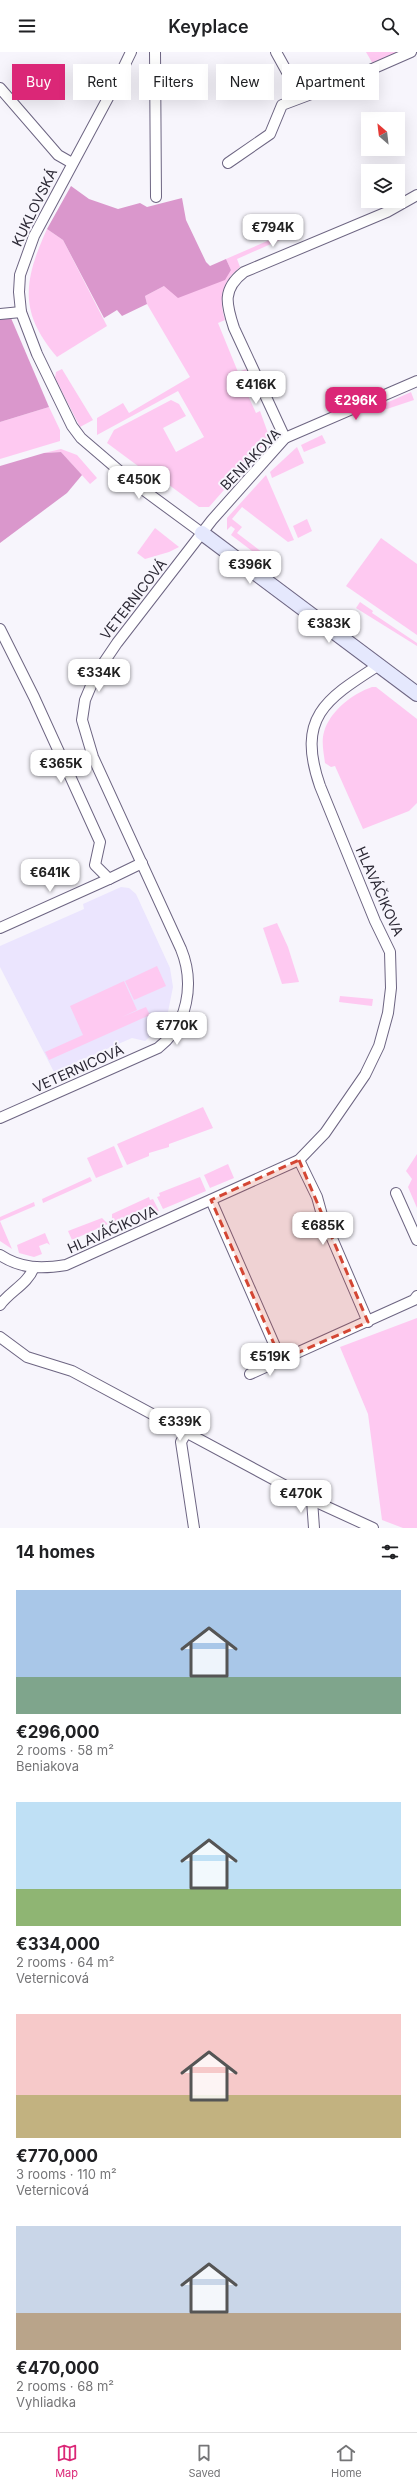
<!DOCTYPE html>
<html lang="en">
<head>
<meta charset="utf-8">
<style>
  body { margin:0; font-family:Inter,sans-serif; background:#f2f2f2; color:#202124; height:100vh; display:flex; flex-direction:column; font-size:15px; white-space:nowrap }
  * { box-sizing:border-box; margin:0 }
  p { font-size:13px; color:#757577 }
  .icon { flex:none; width:22px; height:22px; fill:none; stroke:currentColor; stroke-width:2; stroke-linecap:round; stroke-linejoin:round }
  .map { position:relative; height:1476px; overflow:hidden }
  .drawer { display:flex; flex-direction:column; background:#fff; flex:1 }
  .drawer>* { flex:none }
  .banner { position:absolute; left:12px; top:12px; width:393px; height:36px; display:flex; gap:8px }
  .needle { width:26px; rotate:332deg }
  .fabs { position:absolute; left:361px; top:60px; display:grid; gap:8px }
  .fabs a { display:grid; place-items:center; width:44px; height:44px; border-radius:0px; background:#fff; box-shadow:0 4px 16px #0002; font-size:20px }
  .price { position:absolute; translate:-50% -34px; padding:0 9px; border-radius:8px; background:#fff; color:#222; font-size:13px; line-height:26px; filter:drop-shadow(0 1px 2px #0008) }
  .price::after { content:''; position:absolute; left:50%; top:24px; width:12px; height:9px; margin-left:-6px; background:inherit; clip-path:polygon(0 0,100% 0,50% 100%) }
  .price.selected { background:#db2777; color:#fff }
  ul { padding:0; list-style:none }
  li { display:grid; align-content:center; gap:8px; height:212px; padding:0 16px }
  li span { display:grid; place-items:center; height:124px; border-radius:0px; color:#555 }
  li>.icon { margin-inline-start:auto }
  span .icon { width:72px; height:72px; fill:#fffc; stroke-width:1 }
  li b { font-size:17px }
  h2 { display:flex; justify-content:space-between; align-items:center; height:48px; padding:0 16px; font-size:17px }
  .chip { padding:0 14px; border-radius:0px; background:#fff; box-shadow:0 4px 16px #0002; font-size:14px; line-height:36px }
  .chip.selected { background:#db2777; color:#fff }
  header { display:flex; justify-content:space-between; align-items:center; height:52px; padding:0 16px; background:#fff; font-size:18px; font-weight:600 }
  .dock { display:flex; justify-content:space-around; align-items:center; height:56px; border-top:1px solid #e0e0e0; background:#fff; font-size:11px; color:#757577 }
  .dock a { display:grid; justify-items:center; gap:2px }
  .dock .selected { color:#db2777 }
  .map>svg:first-child { display:block }
  .built { fill:#ebe5fe }
  .green { fill:#fec9f1 }
  .forest { fill:#da97cc }
  .lines { fill:none; stroke-linecap:round; stroke-linejoin:round }
  .street-casing { stroke:#6d6582; stroke-width:12 }
  .secondary-casing { stroke:#6d6582; stroke-width:16 }
  .street { stroke:#fff; stroke-width:10 }
  .secondary { stroke:#e5e8fd; stroke-width:14 }
  .marked { fill:#d44734; fill-opacity:0.2; stroke:#d44734; stroke-width:3; stroke-dasharray:8 5; stroke-linejoin:round }
  .labels { text-anchor:middle; dominant-baseline:central; stroke-width:4; stroke-linejoin:round; paint-order:stroke }
  .street-label { font-size:14px; fill:#2c2935; stroke:#f7f5fc }
</style>
</head>
<body>
<header><svg class="icon" aria-label="menu" viewBox="0 0 24 24"><path d="M4 6h16M4 12h16M4 18h16"/></svg>Keyplace<svg class="icon" aria-label="search" viewBox="0 0 24 24"><circle cx="10" cy="10" r="6"/><path d="M15 15l6 6"/></svg></header>
<div class="map">
<svg width="417" height="1476" viewBox="0 0 417 1476">
  <rect width="100%" height="100%" fill="#f7f5fc"/>
  <polygon class="built" points="121,835 129,836 136,842 170,916 173,935 168,960 158,978 145,989 132,986 54,1020 0,915 0,894 84,857 83,852"/>
  <g class="green">
    <polygon points="366,0 403,0 373,12"/>
    <path d="M297,176L298,180L237,207L240,215C222,230 218,245 225,268L218,271L238,320L246,317L248,321L240,326L256,361L260,359L269,384L266,390L209,455H199L165,430L161,431L107,391L114,378L171,348L179,352L186,364L163,376L176,400L204,385L178,339L97,383V366L123,351L129,361L190,325L147,252L145,244L164,234L231,218L226,207Z"/>
    <path d="M47,177L63,188L107,274L57,305C18,260 24,228 47,177Z"/>
    <polygon points="62,317 93,368 80,375 55,326 56,320"/>
    <polygon points="411,340 414,348 384,358 384,352"/>
    <polygon points="49,355 60,378 60,389 0,407 0,370"/>
    <polygon points="322,383 326,391 304,400 301,393"/>
    <polygon points="297,395 304,411 272,426 270,420"/>
    <polygon points="61,397 77,403 97,426 90,432 61,400 44,401"/>
    <polygon points="266,423 294,488 288,490 242,455 232,467 242,475 237,481 271,507 276,500 279,503 279,511 273,515 231,483 235,477 231,474 227,478 227,466"/>
    <polygon points="307,467 312,479 298,486 293,474"/>
    <polygon points="155,476 179,495 169,500 145,507 137,501"/>
    <polygon points="381,486 417,512 417,583 346,534"/>
    <polygon points="360,550 373,559 372,561 417,591 417,594 356,556"/>
    <path d="M372,635H376L417,667V751L409,759L363,777L335,714L331,715L325,711C324,702 321,690 324,680C330,659 352,642 372,635Z"/>
    <polygon points="277,871 288,895 299,930 282,932 263,876"/>
    <polygon points="157,914 166,934 134,948 125,929"/>
    <polygon points="124,929 137,958 122,965 146,955 150,963 49,1008 45,1000 83,983 70,954"/>
    <polygon points="340,944 373,947 372,954 339,950"/>
    <polygon points="203,1055 213,1076 169,1092 169,1095 149,1101 149,1104 127,1113 117,1092"/>
    <polygon points="114,1094 123,1115 96,1126 87,1106"/>
    <polygon points="417,1102 417,1156 408,1135 412,1127 406,1119"/>
    <polygon points="228,1112 234,1126 210,1136 204,1123"/>
    <polygon points="90,1125 92,1129 43,1151 42,1147"/>
    <polygon points="200,1125 206,1139 163,1157 157,1145 160,1144 159,1141"/>
    <polygon points="149,1145 150,1148 153,1147 159,1159 151,1162 147,1155 112,1171 112,1162"/>
    <polygon points="34,1150 35,1154 0,1169 12,1197 0,1189 0,1165"/>
    <polygon points="102,1166 108,1172 72,1188 68,1179"/>
    <polygon points="45,1181 50,1193 47,1191 39,1194 42,1202 34,1205 19,1201 17,1193"/>
    <polygon points="417,1266 417,1476 403,1476 382,1468 368,1362 340,1295"/>
  </g>
  <g class="forest">
    <polygon points="71,134 89,147 118,157 140,151 147,155 182,146 186,168 206,210 210,214 226,207 231,218 225,228 178,246 164,234 145,244 147,252 122,264 117,258 104,266 63,188 47,177"/>
    <polygon points="0,266 11,266 49,355 0,370"/>
    <polygon points="61,400 82,423 67,441 0,491 0,414 44,401"/>
  </g>
  <g class="lines">
    <g class="street-casing">
      <g id="street">
        <polyline points="131,0 116,31 34,184 20,223 19,240 21,260 37,302 72,374 81,386 130,428 202,481"/>
        <polyline points="155,0 156,145"/>
        <polyline points="276,0 287,20"/>
        <polyline points="0,36 58,103 72,111"/>
        <polyline points="228,111 270,82 282,53 338,32 411,0"/>
        <polyline points="0,262 21,260"/>
        <path d="M285,386L234,276C226,252 222,237 244,220L387,160L417,143"/>
        <polyline points="0,577 34,645 100,790 95,813 109,827 142,811"/>
        <polyline points="0,876 109,827"/>
        <path d="M0,1066L158,996C188,973 195,931 181,897L93,705L82,668L85,648L96,622L117,591L212,468L285,386L417,329"/>
        <polyline points="299,1108 317,1145 322,1163 368,1270"/>
        <polyline points="396,1141 417,1188"/>
        <polyline points="211,1148 281,1308"/>
        <path d="M0,1203C21,1217 42,1217 66,1213L299,1108L325,1081L365,1023L379,994L388,961L391,936L390,900L375,869L320,734C296,665 326,647 379,613"/>
        <path d="M0,1253C10,1239 28,1232 34,1215"/>
        <polyline points="0,1285 27,1305 72,1319 312,1448 373,1476"/>
        <polyline points="250,1322 414,1248 417,1244"/>
        <polyline points="186,1381 181,1390 194,1476"/>
        <polyline points="312,1448 314,1476"/>
      </g>
    </g>
    <g class="secondary-casing">
      <polyline id="secondary" points="202,481 417,642"/>
    </g>
    <use href="#street" class="street"/>
    <use href="#secondary" class="secondary"/>
  </g>
  <path class="marked" d="M299,1108L368,1270L281,1308L211,1148Z"/>
  <g class="labels">
    <g class="street-label">
      <text transform="translate(34 155) rotate(-64)">KUKLOVSKÁ</text>
      <text transform="translate(250 407) rotate(-46)">BENIAKOVA</text>
      <text transform="translate(133 547) rotate(-52)">VETERNICOVÁ</text>
      <text transform="translate(380 839) rotate(66)">HLAVÁČIKOVA</text>
      <text transform="translate(78 1016) rotate(-24)">VETERNICOVÁ</text>
      <text transform="translate(112 1177) rotate(-24)">HLAVÁČIKOVA</text>
    </g>
  </g>
</svg>
<div class="fabs">
<a><svg class="needle" viewBox="-14 -14 28 28"><path d="M0-13l5 13h-10z" fill="#e53935"/><path d="M0 13l5-13h-10z" fill="#757577"/></svg></a>
<a><svg class="icon" aria-label="layers" viewBox="0 0 24 24"><path d="M12 4l9 5-9 5-9-5zM3 14l9 5 9-5"/></svg></a>
</div>
<b class="price" style="left:273px;top:196px">€794K</b>
<b class="price" style="left:256px;top:353px">€416K</b>
<b class="price selected" style="left:356px;top:369px">€296K</b>
<b class="price" style="left:139px;top:448px">€450K</b>
<b class="price" style="left:250px;top:533px">€396K</b>
<b class="price" style="left:329px;top:592px">€383K</b>
<b class="price" style="left:99px;top:641px">€334K</b>
<b class="price" style="left:61px;top:732px">€365K</b>
<b class="price" style="left:50px;top:841px">€641K</b>
<b class="price" style="left:177px;top:994px">€770K</b>
<b class="price" style="left:323px;top:1194px">€685K</b>
<b class="price" style="left:270px;top:1325px">€519K</b>
<b class="price" style="left:180px;top:1390px">€339K</b>
<b class="price" style="left:301px;top:1462px">€470K</b>
<div class="banner">
<a class="chip selected">Buy</a>
<a class="chip">Rent</a>
<a class="chip">Filters</a>
<a class="chip">New</a>
<a class="chip">Apartment</a>
</div>
</div>
<section class="drawer">
<h2>14 homes<svg class="icon" aria-label="filters" viewBox="0 0 24 24"><path d="M4 7h16M4 17h16"/><circle cx="9" cy="7" r="2"/><circle cx="15" cy="17" r="2"/></svg></h2>
<ul>
<li><span style="background:linear-gradient(#a9c7e8 70%,#7fa58c 0)"><svg class="icon" aria-label="home" viewBox="0 0 24 24"><path d="M3 11l9-7 9 7M6 9v11h12V9"/></svg></span><div><b>€296,000</b><p>2 rooms · 58 m²</p><p>Beniakova</p></div></li>
<li><span style="background:linear-gradient(#bfe0f5 70%,#8fb573 0)"><svg class="icon" aria-label="home" viewBox="0 0 24 24"><path d="M3 11l9-7 9 7M6 9v11h12V9"/></svg></span><div><b>€334,000</b><p>2 rooms · 64 m²</p><p>Veternicová</p></div></li>
<li><span style="background:linear-gradient(#f6c9c9 65%,#c2b280 0)"><svg class="icon" aria-label="home" viewBox="0 0 24 24"><path d="M3 11l9-7 9 7M6 9v11h12V9"/></svg></span><div><b>€770,000</b><p>3 rooms · 110 m²</p><p>Veternicová</p></div></li>
<li><span style="background:linear-gradient(#c9d6e8 70%,#b9a48a 0)"><svg class="icon" aria-label="home" viewBox="0 0 24 24"><path d="M3 11l9-7 9 7M6 9v11h12V9"/></svg></span><div><b>€470,000</b><p>2 rooms · 68 m²</p><p>Vyhliadka</p></div></li>
</ul>
</section>
<nav class="dock">
<a class="selected"><svg class="icon" aria-label="map" viewBox="0 0 24 24"><path d="M3 6l6-2 6 2 6-2v14l-6 2-6-2-6 2zM9 4v14M15 6v14"/></svg>Map</a>
<a><svg class="icon" aria-label="saved" viewBox="0 0 24 24"><path d="M7 4h10v16l-5-4-5 4z"/></svg>Saved</a>
<a><svg class="icon" aria-label="home" viewBox="0 0 24 24"><path d="M3 11l9-7 9 7M6 9v11h12V9"/></svg>Home</a>
</nav>
</body>
</html>
